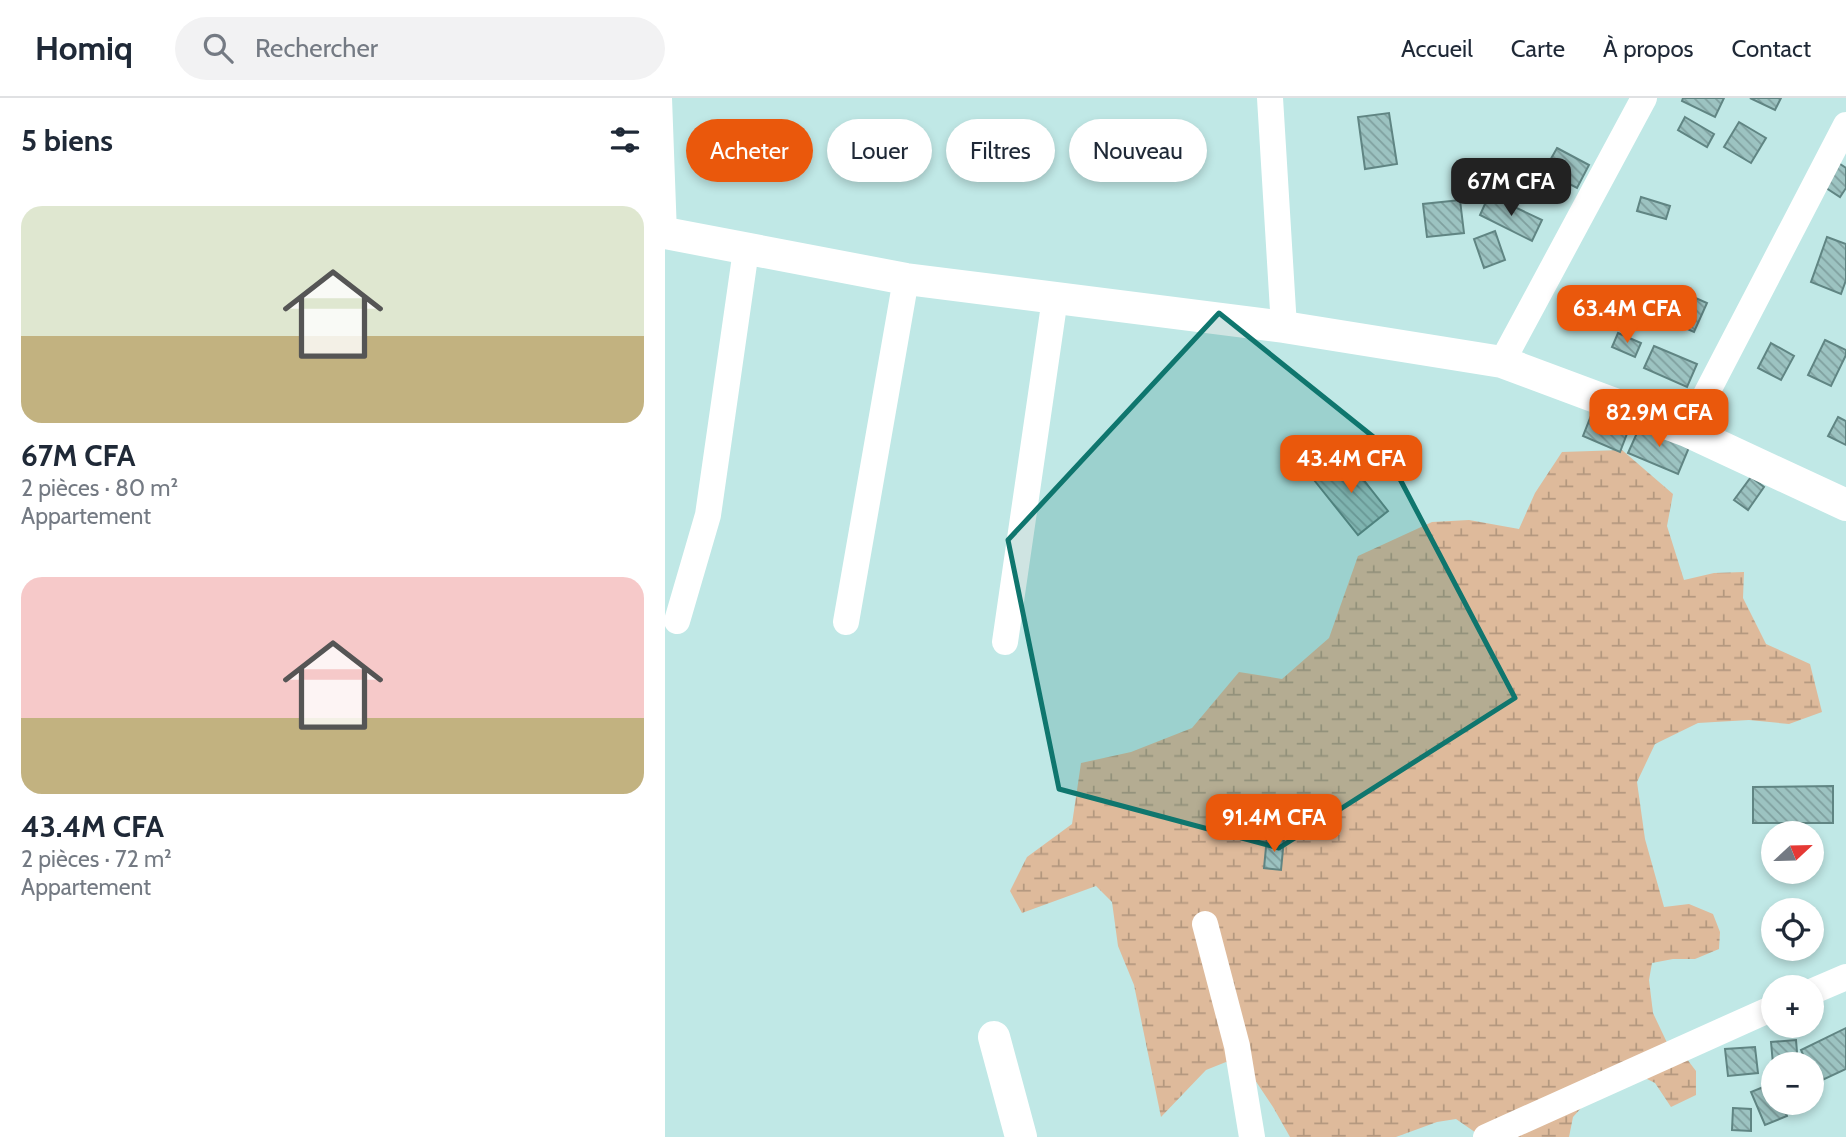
<!DOCTYPE html>
<html lang="fr">
<head>
<meta charset="utf-8">
<style>
  body { margin:0; font-family:Cabin,sans-serif; background:#f2f2f3; color:#1f2937; height:100vh; display:flex; flex-direction:column; font-size:26px; white-space:nowrap }
  * { box-sizing:border-box; margin:0 }
  p { font-size:23px; color:#747a83 }
  .icon { flex:none; width:38px; height:38px; fill:none; stroke:currentColor; stroke-width:2; stroke-linecap:round; stroke-linejoin:round }
  .map { position:relative; flex:1; overflow:hidden }
  .side { display:flex; flex-direction:column; background:#fff; width:665px }
  .side>* { flex:none }
  .top-card { position:absolute; left:21px; top:21px; width:665px; height:63px; display:flex; gap:14px }
  .needle { width:46px; rotate:68deg }
  .buttons { position:absolute; left:1096px; top:723px; display:grid; gap:14px }
  .buttons a { display:grid; place-items:center; width:63px; height:63px; border-radius:50%; background:#fff; box-shadow:0 4px 10px #0003; font-size:35px }
  .price { position:absolute; translate:-50% -60px; padding:0 16px; border-radius:14px; background:#ea580c; color:#fff; font-size:23px; line-height:46px; filter:drop-shadow(0 2px 4px #0008) }
  .price::after { content:''; position:absolute; left:50%; top:42px; width:21px; height:16px; margin-left:-10px; background:inherit; clip-path:polygon(0 0,100% 0,50% 100%) }
  .price.selected { background:#222; color:#fff }
  ul { padding:0; list-style:none }
  li { display:grid; align-content:center; gap:14px; height:371px; padding:0 21px }
  li span { display:grid; place-items:center; height:217px; border-radius:21px; color:#555 }
  li>.icon { margin-inline-start:auto }
  span .icon { width:126px; height:126px; fill:#fffc; stroke-width:1 }
  li b { font-size:30px }
  h2 { display:flex; justify-content:space-between; align-items:center; height:84px; padding:0 21px; font-size:30px }
  .chip { padding:0 24px; border-radius:32px; background:#fff; box-shadow:0 4px 10px #0003; font-size:24px; line-height:63px }
  .chip.selected { background:#ea580c; color:#fff }
  header { display:flex; align-items:center; gap:42px; box-sizing:border-box; height:98px; padding:0 35px; background:#fff; border-bottom:2px solid #e0e1e3 }
  header strong { font-size:33px }
  nav { display:flex; gap:38px; margin-inline-start:auto; font-size:24px }
  .search { width:490px; height:63px; background:#f2f2f3; display:flex; align-items:center; gap:18px; box-sizing:border-box; padding:0 24px; border-radius:38px; color:#747a83; font-size:26px }
  main { display:flex; flex:1; min-height:0 }
  .map>svg:first-child { display:block }
  .wetland { fill:url(#wetland-marsh) }
  .building { fill:url(#building-back-hatch); stroke:#608583; stroke-width:2 }
  .lines { fill:none; stroke-linecap:round; stroke-linejoin:round }
  .service { stroke:#fff; stroke-width:12 }
  .minor { stroke:#fff; stroke-width:26 }
  .tertiary { stroke:#fff; stroke-width:32 }
  .marked { fill:#0f766e; fill-opacity:0.2; stroke:#0f766e; stroke-width:5; stroke-linejoin:round }
</style>
</head>
<body>
<header>
<strong>Homiq</strong>
<div class="search"><svg class="icon" aria-label="search" viewBox="0 0 24 24"><circle cx="10" cy="10" r="6"/><path d="M15 15l6 6"/></svg>Rechercher</div>
<nav><a>Accueil</a><a>Carte</a><a>À propos</a><a>Contact</a></nav>
</header>
<main>
<section class="side">
<h2>5 biens<svg class="icon" aria-label="filters" viewBox="0 0 24 24"><path d="M4 7h16M4 17h16"/><circle cx="9" cy="7" r="2"/><circle cx="15" cy="17" r="2"/></svg></h2>
<ul>
<li><span style="background:linear-gradient(#dfe7d0 60%,#c2b280 0)"><svg class="icon" aria-label="home" viewBox="0 0 24 24"><path d="M3 11l9-7 9 7M6 9v11h12V9"/></svg></span><div><b>67M CFA</b><p>2 pièces · 80 m²</p><p>Appartement</p></div></li>
<li><span style="background:linear-gradient(#f6c9c9 65%,#c2b280 0)"><svg class="icon" aria-label="home" viewBox="0 0 24 24"><path d="M3 11l9-7 9 7M6 9v11h12V9"/></svg></span><div><b>43.4M CFA</b><p>2 pièces · 72 m²</p><p>Appartement</p></div></li>
</ul>
</section>
<div class="map">
<svg width="1181" height="1039" viewBox="0 0 1181 1039">
  <defs>
    <pattern id="wetland-marsh" width="20" height="14" patternUnits="userSpaceOnUse" patternTransform="scale(1.75)"><rect width="20" height="14" fill="#deba9b"/><path d="M1 5h8M5 5V1M11 12h8M15 12V8" fill="none" stroke="#b4987f"/></pattern>
    <pattern id="building-back-hatch" width="6" height="6" patternUnits="userSpaceOnUse" patternTransform="scale(1.75)"><rect width="6" height="6" fill="#9cc3c1"/><path d="M-1 5l2 2M0 0l6 6M5-1l2 2" fill="none" stroke="#7f9f9e"/></pattern>
  </defs>
  <rect width="100%" height="100%" fill="#c0e8e6"/>
  <polygon class="wetland" points="957,352 1008,396 1002,428 1019,482 1049,475 1079,474 1078,500 1101,546 1145,566 1157,614 1124,626 1084,622 1033,625 990,646 972,684 980,741 999,809 1024,806 1048,816 1055,834 1054,851 1030,861 1008,861 987,865 984,882 988,915 1005,951 1018,956 1031,973 1031,997 1006,1009 990,985 970,975 926,999 908,1019 904,1039 817,1039 791,1021 772,1024 731,1039 625,1039 608,1009 588,979 561,964 541,972 496,1019 469,887 453,848 447,804 431,788 357,815 345,793 362,759 407,726 416,665 466,654 527,630 574,574 617,581 664,540 693,458 767,424 804,422 854,431 870,395 897,354"/>
  <g class="building">
    <polygon points="1018,0 1059,0 1050,19 1017,3"/>
    <polygon points="1085,0 1116,0 1110,12"/>
    <polygon points="724,15 732,66 700,71 693,19"/>
    <polygon points="1020,19 1049,36 1042,49 1013,32"/>
    <polygon points="1074,24 1101,40 1086,65 1059,49"/>
    <polygon points="892,50 924,67 912,90 879,73"/>
    <polygon points="1169,62 1181,70 1181,90 1175,99 1155,86"/>
    <polygon points="824,97 877,122 867,143 815,117"/>
    <polygon points="976,99 1005,108 1001,121 972,113"/>
    <polygon points="795,102 799,135 762,139 758,106"/>
    <polygon points="830,133 840,162 819,170 809,141"/>
    <polygon points="1162,139 1181,146 1181,182 1176,196 1146,184"/>
    <polygon points="1017,194 1042,205 1029,234 1004,223"/>
    <polygon points="953,235 976,245 970,259 947,249"/>
    <polygon points="1160,242 1181,252 1181,257 1166,288 1143,277"/>
    <polygon points="1106,245 1129,258 1116,282 1093,270"/>
    <polygon points="989,248 1032,266 1022,289 979,270"/>
    <polygon points="931,305 968,320 955,354 918,338"/>
    <polygon points="1173,319 1181,323 1181,347 1163,338"/>
    <polygon points="976,326 1025,347 1013,376 963,355"/>
    <polygon points="679,357 723,413 693,437 649,382"/>
    <polygon points="1086,379 1099,389 1083,412 1069,402"/>
    <polygon points="1168,688 1168,725 1088,725 1088,689"/>
    <polygon points="602,739 619,741 616,772 599,770"/>
    <polygon points="1181,930 1181,971 1151,985 1146,974 1146,966 1142,966 1136,952"/>
    <polygon points="1131,942 1133,966 1108,966 1106,944"/>
    <polygon points="1090,949 1093,975 1063,978 1060,951"/>
    <polygon points="1108,985 1108,1004 1117,1004 1122,1018 1100,1027 1086,994"/>
    <polygon points="1068,1010 1086,1011 1086,1033 1067,1032"/>
  </g>
  <g class="lines">
    <polyline class="service" points="1,0 6,136"/>
    <g class="minor">
      <polyline points="605,0 619,229"/>
      <polyline points="837,264 979,0"/>
      <polyline points="1022,333 1181,27"/>
      <polyline points="12,523 43,417 81,152"/>
      <polyline points="181,524 241,181"/>
      <polyline points="340,544 390,200"/>
      <polyline points="540,826 572,948 587,1039"/>
      <polyline points="1146,894 1181,879"/>
      <polyline points="821,1039 1108,910"/>
    </g>
    <g class="tertiary">
      <polyline points="0,135 241,181 619,229 837,264 1022,333 1181,407"/>
      <polyline points="329,939 356,1039"/>
    </g>
  </g>
  <path class="marked" d="M554,215L716,345L850,600L614,750L394,691L343,442Z"/>
</svg>
<div class="buttons">
<a><svg class="needle" viewBox="-14 -14 28 28"><path d="M0-13l5 13h-10z" fill="#e53935"/><path d="M0 13l5-13h-10z" fill="#747a83"/></svg></a>
<a><svg class="icon" aria-label="locate" viewBox="0 0 24 24"><circle cx="12" cy="12" r="6"/><path d="M12 2v4M12 18v4M2 12h4M18 12h4"/></svg></a>
<a>+</a>
<a>−</a>
</div>
<b class="price selected" style="left:846px;top:120px">67M CFA</b>
<b class="price" style="left:962px;top:247px">63.4M CFA</b>
<b class="price" style="left:994px;top:351px">82.9M CFA</b>
<b class="price" style="left:686px;top:397px">43.4M CFA</b>
<b class="price" style="left:609px;top:756px">91.4M CFA</b>
<div class="top-card">
<a class="chip selected">Acheter</a>
<a class="chip">Louer</a>
<a class="chip">Filtres</a>
<a class="chip">Nouveau</a>
</div>
</div>
</main>
</body>
</html>
